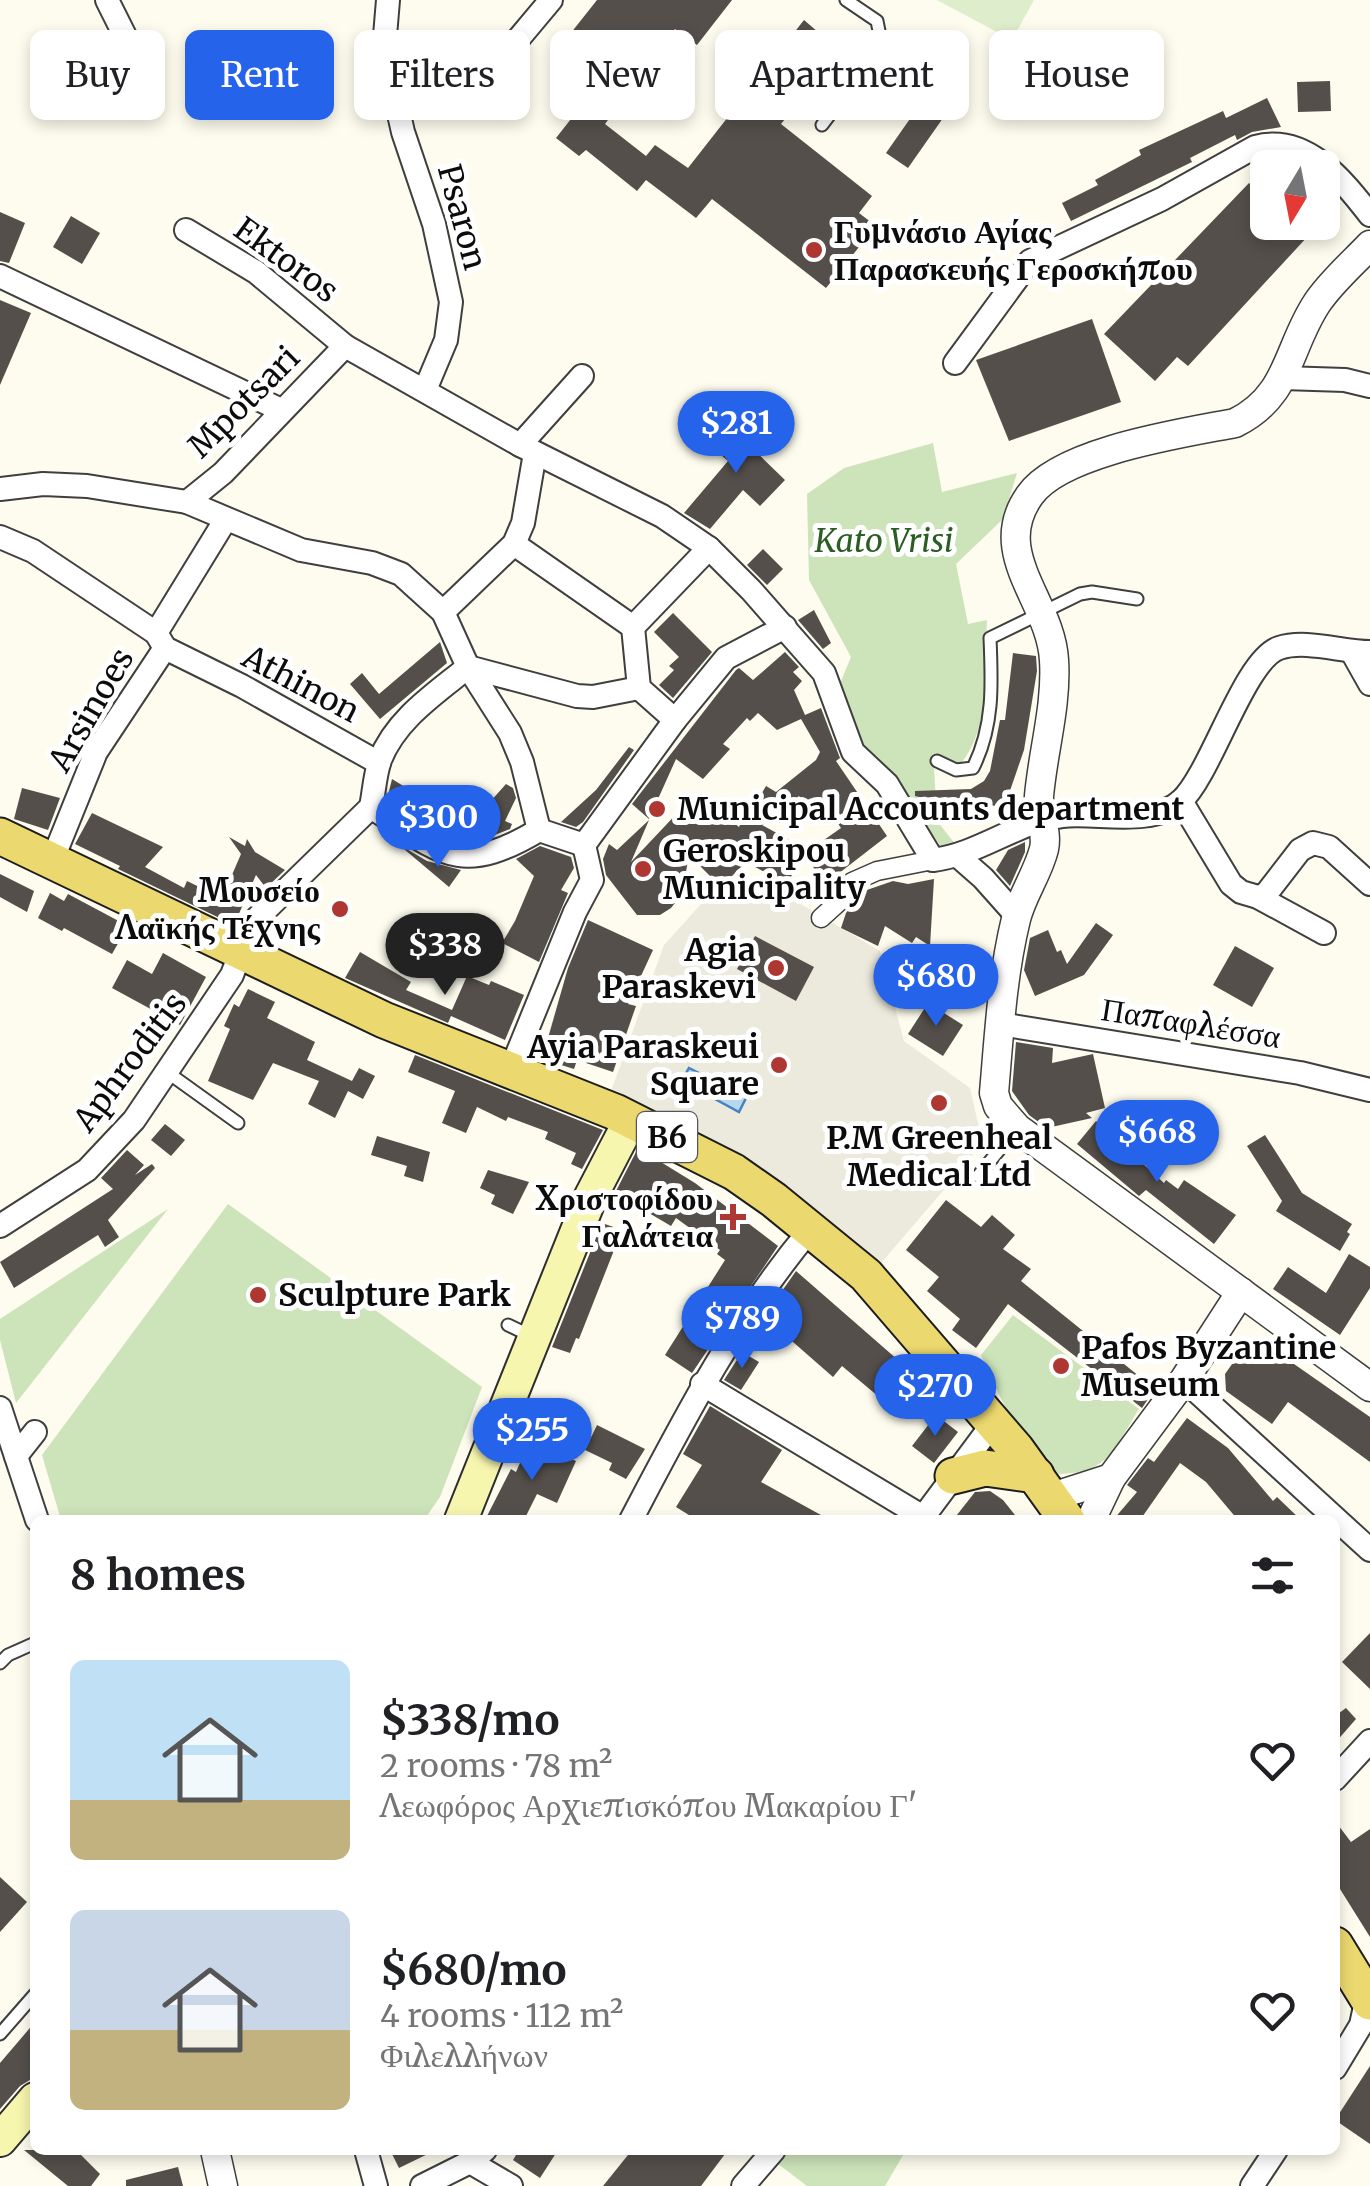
<!DOCTYPE html>
<html lang="en">
<head>
<meta charset="utf-8">
<style>
  body { margin:0; font-family:Merriweather,serif; background:#f2f2f2; color:#202124; height:100vh; display:flex; flex-direction:column; font-size:38px; white-space:nowrap }
  * { box-sizing:border-box; margin:0 }
  p { font-size:32px; color:#757577 }
  .icon { flex:none; width:55px; height:55px; fill:none; stroke:currentColor; stroke-width:2; stroke-linecap:round; stroke-linejoin:round }
  .map { position:relative; flex:1; overflow:hidden }
  .panel { position:absolute; left:30px; top:1515px; width:1310px; height:640px; display:flex; flex-direction:column; background:#fff; border-radius:15px; box-shadow:0 5px 15px #0003 }
  .panel>* { flex:none }
  .top-card { position:absolute; left:30px; top:30px; width:1310px; height:90px; display:flex; gap:20px }
  .needle { width:65px; rotate:190deg }
  .controls { position:absolute; left:1250px; top:150px; display:grid; gap:20px }
  .controls a { display:grid; place-items:center; width:90px; height:90px; border-radius:15px; background:#fff; box-shadow:0 5px 15px #0003; font-size:50px }
  .price { position:absolute; translate:-50% -85px; padding:0 22px; border-radius:35px; background:#2563eb; color:#fff; font-size:32px; line-height:65px; filter:drop-shadow(0 2px 5px #0008) }
  .price::after { content:''; position:absolute; left:50%; top:60px; width:30px; height:22px; margin-left:-15px; background:inherit; clip-path:polygon(0 0,100% 0,50% 100%) }
  .price.selected { background:#222; color:#fff }
  ul { padding:0; list-style:none }
  li { display:flex; align-items:center; gap:30px; height:250px; padding:0 40px }
  li span { display:grid; place-items:center; flex:none; width:280px; height:200px; border-radius:15px; color:#555 }
  li>.icon { margin-inline-start:auto }
  span .icon { width:120px; height:120px; fill:#fffc; stroke-width:1 }
  li b { font-size:42px }
  h2 { display:flex; justify-content:space-between; align-items:center; height:120px; padding:0 40px; font-size:42px }
  .pill { padding:0 35px; border-radius:15px; background:#fff; box-shadow:0 5px 15px #0003; font-size:35px; line-height:90px }
  .pill.selected { background:#2563eb; color:#fff }
  .map>svg:first-child { display:block }
  .green { fill:#cde4ba }
  .pitch { fill:#deedcb }
  .plaza { fill:#eceadd }
  .water { fill:#b7d6f0; stroke:#4584c0; stroke-width:2.5 }
  .building { fill:#544f4a }
  .lines { fill:none; stroke-linecap:round; stroke-linejoin:round }
  .service-casing { stroke:#3f3f3f; stroke-width:15 }
  .pedestrian-casing { stroke:#3f3f3f; stroke-width:21 }
  .minor-casing { stroke:#3f3f3f; stroke-width:26 }
  .tertiary-casing { stroke:#3f3f3f; stroke-width:31 }
  .secondary-casing { stroke:#2e2e2e; stroke-width:36 }
  .primary-casing { stroke:#1d1d1d; stroke-width:39 }
  .service { stroke:#fff; stroke-width:11 }
  .pedestrian { stroke:#fff; stroke-width:18 }
  .minor { stroke:#fff; stroke-width:22 }
  .tertiary { stroke:#fff; stroke-width:28 }
  .secondary { stroke:#f7f6af; stroke-width:32 }
  .primary { stroke:#ebd86f; stroke-width:35 }
  .poi-dot { fill:#af3732; stroke:#fff; stroke-width:4 }
  .labels { text-anchor:middle; dominant-baseline:central; stroke-width:10; stroke-linejoin:round; paint-order:stroke }
  .shield { fill:#fff; stroke:#555; stroke-width:2.5 }
  .shield-label { font-size:30px; font-weight:bold; fill:#0c0c0c }
  .street-label { font-size:32px; fill:#0c0c0c; stroke:#fff }
  .poi-label { font-size:32px; font-weight:bold; fill:#0c0c0c; stroke:#fff; text-anchor:start }
  .park-label { font-size:32px; font-style:italic; fill:#2a5e23; stroke:#fff }
</style>
</head>
<body>
<div class="map">
<svg width="1370" height="2186" viewBox="0 0 1370 2186">
  <rect width="100%" height="100%" fill="#fdfcee"/>
  <g class="green">
    <path d="M933,443L942,492L1017,473L1003,519L956,564L968,624L987,620C985,665 991,726 962,762L934,766L937,821L956,845L943,849L890,776L863,756L837,691L851,657L809,580L807,494L844,468Z"/>
    <polygon points="228,1204 482,1387 440,1497 424,1520 61,1520 42,1455"/>
    <polygon points="168,1209 16,1403 0,1340 0,1319"/>
    <path d="M1013,1315L1139,1409C1114,1448 1110,1473 1059,1474C1022,1444 999,1398 981,1355Z"/>
    <polygon points="760,2150 906,2150 885,2186 807,2186"/>
  </g>
  <polygon class="pitch" points="937,0 1034,0 1012,40"/>
  <polygon class="plaza" points="758,886 784,894 880,951 904,1041 970,1088 982,1141 967,1163 881,1263 732,1150 611,1091 664,945 711,893"/>
  <g class="water">
    <polygon points="689,1068 713,1080 705,1095 681,1082"/>
    <polygon points="722,1085 746,1098 739,1112 715,1099"/>
  </g>
  <g class="building">
    <polygon points="597,0 732,0 697,45 675,29 605,124 646,156 655,145 688,168 804,20 840,51 781,124 872,196 859,213 876,226 826,288 712,199 696,218 646,180 637,191 586,150 579,156 556,138 600,82 559,48"/>
    <polygon points="947,66 969,81 908,168 886,153"/>
    <polygon points="1330,81 1331,111 1298,112 1297,82"/>
    <polygon points="1267,98 1281,127 1252,132 1237,140 1235,135 1190,158 1192,162 1071,221 1062,203 1098,185 1095,180 1141,155 1139,150 1223,111 1226,118"/>
    <polygon points="1249,183 1268,201 1268,222 1321,222 1188,366 1177,357 1155,381 1104,334"/>
    <polygon points="0,212 25,223 9,263 0,261"/>
    <polygon points="71,216 100,233 82,264 53,247"/>
    <polygon points="0,300 31,313 0,385"/>
    <polygon points="1092,319 1121,402 1009,441 976,360"/>
    <polygon points="742,416 761,432 750,446 785,480 760,506 743,490 710,529 684,513 728,461 713,448"/>
    <polygon points="763,549 783,569 767,585 747,565"/>
    <polygon points="814,610 831,643 823,649 798,620"/>
    <polygon points="673,613 712,652 673,698 659,685 674,670 669,666 679,657 654,632"/>
    <polygon points="440,642 447,663 380,719 350,684 362,673 379,694"/>
    <polygon points="785,652 799,667 793,672 802,681 794,690 805,715 821,708 840,758 836,761 887,836 825,884 804,854 841,828 820,797 807,806 799,796 762,825 806,849 787,884 746,862 721,887 689,855 682,894 671,908 660,915 637,915 606,875 603,859 609,844 617,850 649,820 631,862 682,808 694,817 708,801 739,827 746,812 750,813 766,786 776,792 816,760 820,752 801,719 777,730 758,713 750,721 747,718 723,744 730,749 703,779 676,759 649,819 632,804 736,670 739,668 753,680"/>
    <polygon points="1013,653 1036,656 1037,671 1024,750 1004,808 977,802 982,814 958,818 956,806 915,796 915,791 971,789 984,781 990,771 1000,720 1005,720"/>
    <polygon points="629,747 634,750 583,822 576,827 561,822 596,790"/>
    <polygon points="392,779 455,818 444,835 387,800"/>
    <polygon points="506,784 513,788 516,798 505,821 512,824 510,829 492,836 472,822"/>
    <polygon points="22,788 60,798 48,830 14,819"/>
    <polygon points="92,813 163,847 145,867 184,888 187,881 222,898 241,854 229,837 245,846 247,839 255,852 285,870 266,888 256,875 234,925 118,869 120,866 75,844"/>
    <polygon points="1025,842 1025,852 1010,886 996,870 1008,850"/>
    <polygon points="398,844 427,861 461,870 449,887"/>
    <polygon points="540,846 571,857 574,868 561,890 568,893 539,962 502,943 515,921 534,876 516,859"/>
    <polygon points="0,874 34,891 27,912 0,897"/>
    <polygon points="934,879 930,946 916,937 912,943 885,926 878,946 841,928 846,913 861,892 893,881 908,884"/>
    <polygon points="50,893 64,901 68,894 128,926 112,954 64,928 62,931 38,918"/>
    <polygon points="588,920 653,950 628,1004 636,1006 613,1072 577,1060 574,1069 542,1059 568,968"/>
    <polygon points="1096,923 1113,935 1084,975 1035,996 1024,970 1030,938 1048,930 1057,952 1061,950 1067,964"/>
    <polygon points="755,936 814,967 796,1001 737,969"/>
    <polygon points="1235,946 1274,968 1252,1007 1213,985"/>
    <polygon points="360,952 411,982 406,990 452,1010 467,976 489,985 491,981 524,995 505,1040 451,1016 448,1023 345,978"/>
    <polygon points="163,953 206,977 180,1025 112,988 127,960 152,974"/>
    <polygon points="248,989 275,1002 267,1018 315,1042 307,1060 352,1081 359,1068 375,1076 363,1099 348,1091 335,1118 308,1104 319,1081 273,1063 253,1100 208,1081 230,1029 224,1026 234,1004 239,1007"/>
    <polygon points="928,1003 963,1025 943,1056 908,1034"/>
    <polygon points="1016,1042 1053,1048 1052,1063 1093,1054 1105,1108 1086,1113 1092,1118 1047,1128 1029,1115 1012,1091"/>
    <polygon points="415,1055 603,1130 582,1169 571,1164 576,1153 545,1139 548,1132 508,1117 506,1121 477,1107 466,1133 442,1123 455,1091 408,1072"/>
    <polygon points="1096,1121 1164,1183 1166,1180 1178,1189 1184,1180 1236,1215 1214,1244 1146,1190 1139,1196 1077,1144"/>
    <polygon points="165,1124 185,1140 171,1156 151,1140"/>
    <polygon points="1265,1135 1302,1193 1352,1224 1347,1232 1350,1234 1340,1251 1276,1211 1282,1201 1247,1146"/>
    <polygon points="377,1136 430,1152 423,1182 404,1176 407,1166 371,1155"/>
    <polygon points="638,1148 695,1183 778,1246 692,1373 665,1355 725,1260 717,1254 720,1250 676,1218 671,1226 615,1193"/>
    <polygon points="127,1150 144,1165 135,1175 152,1164 155,1168 108,1220 119,1237 105,1247 98,1235 14,1288 0,1262 113,1189 101,1178"/>
    <polygon points="488,1170 529,1182 513,1214 491,1204 495,1195 480,1188"/>
    <polygon points="946,1200 981,1227 992,1215 1015,1235 1003,1249 1031,1269 1021,1281 1155,1389 1142,1408 1008,1304 976,1348 952,1330 960,1319 927,1291 939,1277 906,1250"/>
    <polygon points="602,1223 622,1230 579,1339 576,1338 570,1353 552,1347"/>
    <polygon points="1349,1254 1370,1267 1370,1288 1340,1335 1273,1289 1288,1267 1326,1293"/>
    <polygon points="796,1271 906,1367 899,1375 910,1384 891,1407 842,1366 833,1377 777,1328 771,1335 759,1324"/>
    <polygon points="1261,1341 1370,1417 1370,1462 1288,1402 1272,1424 1226,1391 1225,1374 1247,1343"/>
    <polygon points="742,1352 759,1362 741,1390 724,1380"/>
    <polygon points="710,1406 782,1450 761,1482 830,1520 697,1520 676,1507 702,1465 683,1454"/>
    <polygon points="936,1415 958,1432 934,1463 912,1446"/>
    <polygon points="1187,1418 1228,1448 1273,1501 1277,1497 1301,1520 1238,1520 1206,1482 1180,1463 1140,1520 1113,1520 1137,1492 1127,1485 1148,1458 1154,1462"/>
    <polygon points="597,1425 645,1449 626,1479 609,1470 612,1463 585,1450"/>
    <polygon points="530,1440 576,1461 557,1503 537,1494 524,1520 485,1520 511,1469 516,1472"/>
    <polygon points="990,1491 1003,1500 1019,1520 953,1520 975,1492"/>
    <polygon points="1370,1633 1370,1689 1342,1662"/>
    <polygon points="1346,1708 1356,1719 1335,1743 1335,1716"/>
    <polygon points="1335,1821 1351,1842 1370,1829 1370,1937 1335,1881"/>
    <polygon points="0,1877 27,1902 0,1932"/>
    <polygon points="35,2022 35,2077 20,2086 0,2109 0,2063"/>
    <polygon points="1370,2066 1370,2144 1335,2120"/>
    <polygon points="24,2150 76,2150 100,2174 91,2186 68,2186"/>
    <polygon points="390,2150 436,2150 399,2168"/>
    <polygon points="519,2150 558,2150 540,2178 513,2160"/>
    <polygon points="632,2150 728,2150 701,2186 603,2186"/>
    <polygon points="178,2167 183,2186 126,2186 126,2180"/>
  </g>
  <g class="lines">
    <g class="service-casing">
      <g id="service">
        <polyline points="822,125 882,46 877,21 846,0"/>
        <path d="M937,761L956,770L973,768C994,726 992,684 990,638L1080,594L1092,592L1137,599"/>
        <polyline points="167,1072 238,1123"/>
        <polyline points="978,1176 1017,1128"/>
        <polyline points="508,1325 531,1336"/>
        <polyline points="0,1663 8,1655 35,1643"/>
        <polyline points="0,2034 35,1994"/>
      </g>
    </g>
    <g class="pedestrian-casing">
      <polyline id="pedestrian" points="821,918 842,899 852,882 877,871 933,860"/>
    </g>
    <g class="minor-casing">
      <g id="minor">
        <polyline points="107,0 150,86"/>
        <polyline points="388,0 384,48 403,132 434,224 451,302 446,340 425,390"/>
        <circle cx="477" cy="77" r="27"/>
        <polyline points="499,62 551,0"/>
        <path d="M186,230L256,272L345,346L520,445L662,516L709,548L751,590L824,673L853,752L887,784L933,860C980,854 1016,822 1062,816C1098,812 1152,827 1181,801C1211,774 1244,660 1279,648C1306,639 1342,652 1370,652"/>
        <polyline points="0,276 281,410"/>
        <path d="M955,363L1030,261L1162,199L1255,147C1305,133 1342,179 1370,215"/>
        <polyline points="1283,378 1345,380 1370,386"/>
        <polyline points="520,445 582,376"/>
        <polyline points="0,489 43,484 87,486 187,502 301,550 372,563 401,574 443,612 468,667 510,733 522,762 539,830"/>
        <polyline points="187,502 223,473 345,346"/>
        <polyline points="0,537 33,551 156,633 165,648 242,686 379,763"/>
        <polyline points="514,544 633,627 639,688 675,720"/>
        <polyline points="443,612 514,544 523,523 535,453"/>
        <polyline points="633,627 709,548"/>
        <polyline points="156,633 226,519"/>
        <polyline points="1352,652 1370,684"/>
        <polyline points="1181,801 1231,884 1241,892 1258,897 1266,894 1300,850 1313,843 1329,847 1370,884"/>
        <path d="M371,807C374,792 375,774 380,760C396,719 436,693 468,667L577,696L593,697L639,688"/>
        <path d="M371,807C439,852 459,878 539,830"/>
        <polyline points="539,830 584,845"/>
        <polyline points="584,845 675,720 726,658 785,627"/>
        <polyline points="959,857 983,878 1016,915"/>
        <polyline points="52,861 96,752 165,648"/>
        <polyline points="1258,897 1324,933"/>
        <polyline points="1000,1024 1300,1073 1370,1090"/>
        <polyline points="511,1069 575,912 592,880 584,845"/>
        <polyline points="0,1226 87,1170 134,1120 232,975 251,924 371,807"/>
        <polyline points="1184,1380 1370,1550"/>
        <polyline points="702,1384 923,1517"/>
        <polyline points="0,1408 37,1520"/>
        <polyline points="16,1456 35,1432"/>
        <path d="M631,1520C684,1419 736,1318 810,1230"/>
        <polyline points="921,1520 994,1422"/>
        <polyline points="1335,1779 1370,1741"/>
        <polyline points="1335,2068 1361,2025 1367,1997"/>
        <polyline points="366,2150 376,2186"/>
        <polyline points="470,2162 511,2186"/>
        <polyline points="422,2186 470,2162 485,2150"/>
        <polyline points="743,2186 774,2150"/>
        <polyline points="1252,2186 1276,2150"/>
      </g>
    </g>
    <g class="tertiary-casing">
      <g id="tertiary">
        <path d="M1370,245C1353,263 1331,282 1317,303C1287,348 1290,396 1235,423C1184,433 1061,451 1030,495C988,553 1051,601 1054,660C1057,705 1043,751 1039,796C1038,815 1048,831 1044,849C1038,873 1022,895 1016,919C1002,976 999,1036 994,1093L998,1106L1017,1128L1370,1387"/>
        <polyline points="1052,1497 1111,1478"/>
        <polyline points="1091,1520 1111,1478 1184,1380 1241,1292"/>
        <polyline points="215,2150 223,2186"/>
      </g>
    </g>
    <g class="secondary-casing">
      <g id="secondary">
        <polyline points="461,1520 591,1196 631,1119"/>
        <polyline points="0,2140 35,2099"/>
      </g>
    </g>
    <g class="primary-casing">
      <g id="primary">
        <polyline points="0,836 384,1020 615,1112 734,1172 774,1200 866,1275 1016,1449 1067,1520"/>
        <polyline points="953,1476 985,1468 1036,1475"/>
        <polyline points="1335,1945 1370,2002"/>
      </g>
    </g>
    <use href="#service" class="service"/>
    <use href="#pedestrian" class="pedestrian"/>
    <use href="#minor" class="minor"/>
    <use href="#tertiary" class="tertiary"/>
    <use href="#secondary" class="secondary"/>
    <use href="#primary" class="primary"/>
  </g>
  <g class="poi-dot">
    <circle cx="814" cy="250" r="10"/>
    <circle cx="657" cy="809" r="10"/>
    <circle cx="643" cy="869" r="10"/>
    <circle cx="340" cy="909" r="10"/>
    <circle cx="776" cy="968" r="10"/>
    <circle cx="779" cy="1065" r="10"/>
    <circle cx="939" cy="1103" r="10"/>
    <path d="M728 1202h10v10h10v10h-10v10h-10v-10h-10v-10h10z"/>
    <circle cx="258" cy="1295" r="10"/>
    <circle cx="1061" cy="1366" r="10"/>
  </g>
  <g class="labels">
    <rect class="shield" x="637" y="1112" width="60" height="50" rx="8"/>
    <g class="shield-label">
      <text x="667" y="1137">B6</text>
    </g>
    <g class="street-label">
      <text transform="translate(462 217) rotate(75)">Psaron</text>
      <text transform="translate(286 260) rotate(36)">Ektoros</text>
      <text transform="translate(244 402) rotate(-45)">Mpotsari</text>
      <text transform="translate(301 684) rotate(28)">Athinon</text>
      <text transform="translate(91 710) rotate(-60)">Arsinoes</text>
      <text transform="translate(1191 1023) rotate(9)">Παπαφλέσσα</text>
      <text transform="translate(130 1062) rotate(-53)">Aphroditis</text>
    </g>
    <g class="poi-label">
      <text x="834" y="232">Γυμνάσιο Αγίας<tspan x="834" dy="37">Παρασκευής Γεροσκήπου</tspan></text>
      <text x="677" y="809">Municipal Accounts department</text>
      <text x="663" y="851">Geroskipou<tspan x="663" dy="37">Municipality</tspan></text>
      <text x="320" y="891" text-anchor="end">Μουσείο<tspan x="320" dy="37">Λαϊκής Τέχνης</tspan></text>
      <text x="756" y="950" text-anchor="end">Agia<tspan x="756" dy="37">Paraskevi</tspan></text>
      <text x="759" y="1047" text-anchor="end">Ayia Paraskeui<tspan x="759" dy="37">Square</tspan></text>
      <text x="939" y="1138" text-anchor="middle">P.M Greenheal<tspan x="939" dy="37">Medical Ltd</tspan></text>
      <text x="713" y="1199" text-anchor="end">Χριστοφίδου<tspan x="713" dy="37">Γαλάτεια</tspan></text>
      <text x="278" y="1295">Sculpture Park</text>
      <text x="1081" y="1348">Pafos Byzantine<tspan x="1081" dy="37">Museum</tspan></text>
    </g>
    <g class="park-label">
      <text x="884" y="541">Kato Vrisi</text>
    </g>
  </g>
</svg>
<div class="controls">
<a><svg class="needle" viewBox="-14 -14 28 28"><path d="M0-13l5 13h-10z" fill="#e53935"/><path d="M0 13l5-13h-10z" fill="#757577"/></svg></a>
</div>
<b class="price" style="left:736px;top:476px">$281</b>
<b class="price" style="left:438px;top:870px">$300</b>
<b class="price selected" style="left:445px;top:998px">$338</b>
<b class="price" style="left:936px;top:1029px">$680</b>
<b class="price" style="left:1157px;top:1185px">$668</b>
<b class="price" style="left:742px;top:1371px">$789</b>
<b class="price" style="left:935px;top:1439px">$270</b>
<b class="price" style="left:532px;top:1483px">$255</b>
<div class="top-card">
<a class="pill">Buy</a>
<a class="pill selected">Rent</a>
<a class="pill">Filters</a>
<a class="pill">New</a>
<a class="pill">Apartment</a>
<a class="pill">House</a>
</div>
<section class="panel">
<h2>8 homes<svg class="icon" aria-label="filters" viewBox="0 0 24 24"><path d="M4 7h16M4 17h16"/><circle cx="9" cy="7" r="2"/><circle cx="15" cy="17" r="2"/></svg></h2>
<ul>
<li><span style="background:linear-gradient(#bfe0f5 70%,#c2b280 0)"><svg class="icon" aria-label="home" viewBox="0 0 24 24"><path d="M3 11l9-7 9 7M6 9v11h12V9"/></svg></span><div><b>$338/mo</b><p>2 rooms · 78 m²</p><p>Λεωφόρος Αρχιεπισκόπου Μακαρίου Γ'</p></div><svg class="icon" aria-label="heart" viewBox="0 0 24 24"><path d="M12 20l-8-8c-3-5 5-10 8-4 3-6 11-1 8 4z"/></svg></li>
<li><span style="background:linear-gradient(#c9d6e8 60%,#c2b280 0)"><svg class="icon" aria-label="home" viewBox="0 0 24 24"><path d="M3 11l9-7 9 7M6 9v11h12V9"/></svg></span><div><b>$680/mo</b><p>4 rooms · 112 m²</p><p>Φιλελλήνων</p></div><svg class="icon" aria-label="heart" viewBox="0 0 24 24"><path d="M12 20l-8-8c-3-5 5-10 8-4 3-6 11-1 8 4z"/></svg></li>
</ul>
</section>
</div>
</body>
</html>
